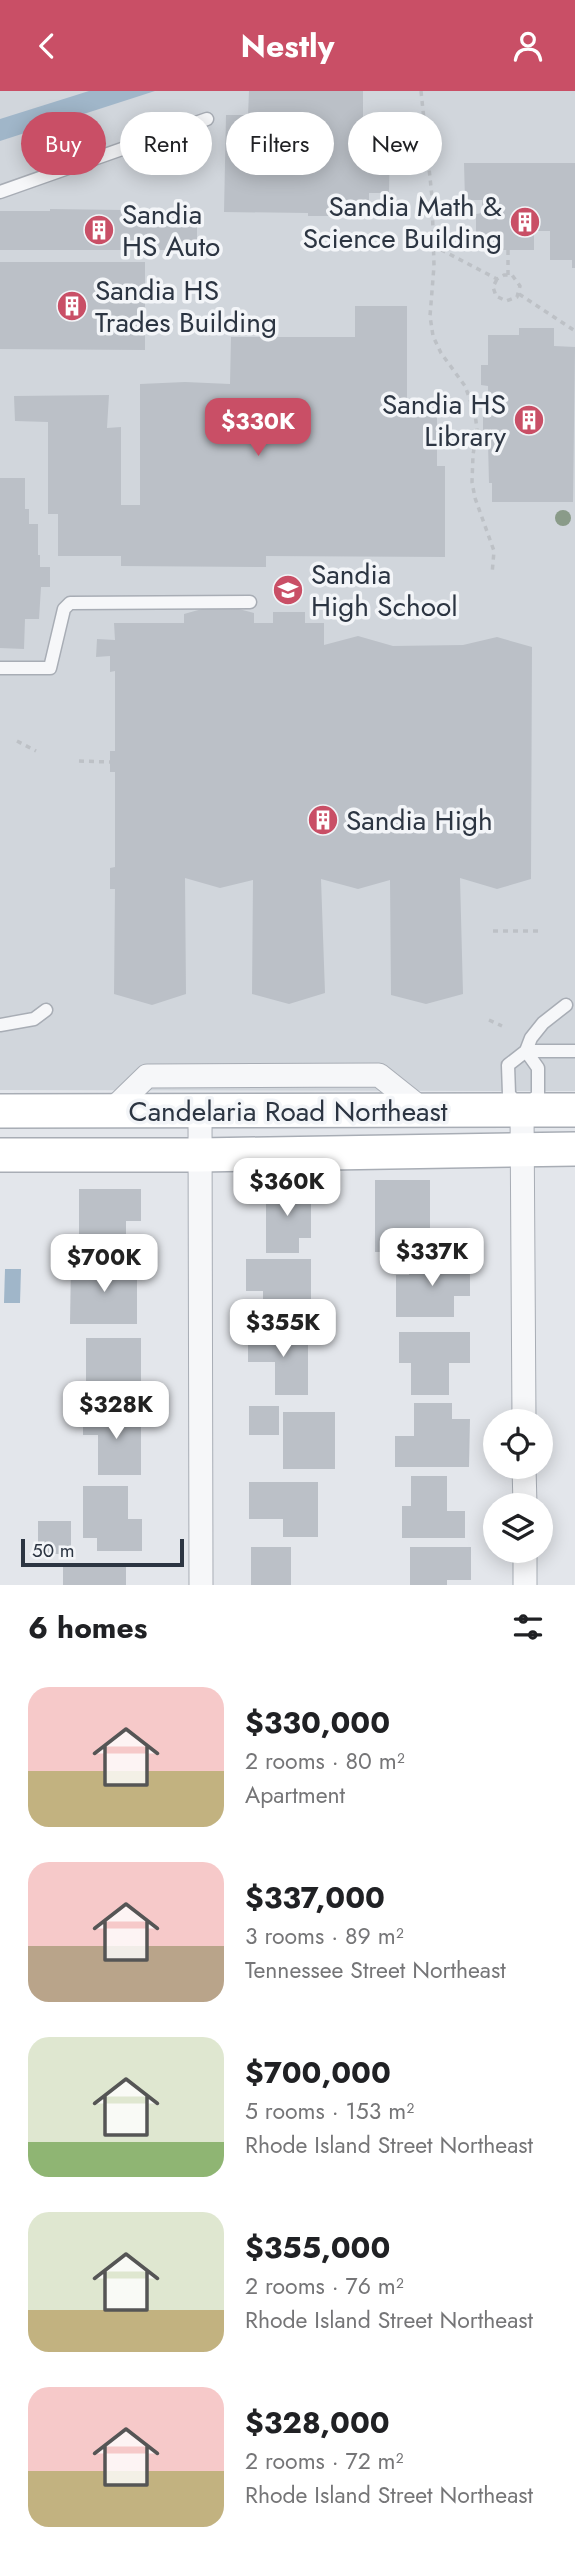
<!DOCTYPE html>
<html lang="en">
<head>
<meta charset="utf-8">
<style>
  body { margin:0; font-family:Jost,sans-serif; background:#f2f2f2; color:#202124; height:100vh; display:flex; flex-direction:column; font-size:26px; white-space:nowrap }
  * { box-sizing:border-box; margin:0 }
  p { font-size:23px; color:#757577 }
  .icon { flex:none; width:38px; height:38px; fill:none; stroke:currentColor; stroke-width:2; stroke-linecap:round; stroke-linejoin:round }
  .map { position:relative; height:1494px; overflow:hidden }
  .details { display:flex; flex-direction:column; background:#fff; flex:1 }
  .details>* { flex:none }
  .top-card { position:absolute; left:21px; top:21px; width:534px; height:63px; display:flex; gap:14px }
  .fabs { position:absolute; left:483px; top:1318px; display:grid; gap:14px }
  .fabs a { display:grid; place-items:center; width:70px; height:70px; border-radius:50%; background:#fff; box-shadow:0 4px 18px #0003; font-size:35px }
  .scale { position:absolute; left:21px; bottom:18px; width:163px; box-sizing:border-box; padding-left:7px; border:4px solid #2c3542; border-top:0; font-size:19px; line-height:24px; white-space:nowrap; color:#2c3542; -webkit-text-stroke:5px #f3f5f8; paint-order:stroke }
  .price { position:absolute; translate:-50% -60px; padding:0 16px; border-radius:14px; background:#fff; color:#222; font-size:23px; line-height:46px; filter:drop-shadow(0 2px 4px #0008) }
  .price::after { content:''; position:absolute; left:50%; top:42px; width:21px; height:16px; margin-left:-10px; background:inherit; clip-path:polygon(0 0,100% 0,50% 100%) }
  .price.current { background:#c94f66; color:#fff }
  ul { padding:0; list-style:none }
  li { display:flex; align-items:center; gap:21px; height:175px; padding:0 28px }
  li span { display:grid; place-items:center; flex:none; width:196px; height:140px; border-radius:21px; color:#555 }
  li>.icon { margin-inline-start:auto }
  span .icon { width:84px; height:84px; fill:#fffc; stroke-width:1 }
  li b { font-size:30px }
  h2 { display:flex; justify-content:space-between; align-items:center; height:84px; padding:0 28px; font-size:30px }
  .chip { padding:0 24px; border-radius:32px; background:#fff; box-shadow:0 4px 18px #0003; font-size:24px; line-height:63px }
  .chip.current { background:#c94f66; color:#fff }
  header { display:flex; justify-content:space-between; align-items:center; height:91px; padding:0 28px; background:#c94f66; color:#fff; font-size:32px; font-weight:700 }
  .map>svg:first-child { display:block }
  .built { fill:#d1d6dc }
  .water { fill:#a0b6c9 }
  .building { fill:#bbc0c7 }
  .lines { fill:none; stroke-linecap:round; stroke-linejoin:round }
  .service-casing { stroke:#a8adb5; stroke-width:15 }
  .minor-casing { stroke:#a8adb5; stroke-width:25 }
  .secondary-casing { stroke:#a8adb5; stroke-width:36 }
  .path { stroke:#bdc1c6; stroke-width:3.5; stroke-dasharray:5 5; stroke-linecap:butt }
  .service { stroke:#f6f7f9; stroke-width:12 }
  .minor { stroke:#f6f7f9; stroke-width:23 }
  .secondary { stroke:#fff; stroke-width:33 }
  .tree { fill:#8a9b89 }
  .labels { text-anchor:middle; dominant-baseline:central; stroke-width:7; stroke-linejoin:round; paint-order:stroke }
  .poi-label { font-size:28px; fill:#2c3542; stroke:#f3f5f8; text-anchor:start }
  .street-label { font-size:28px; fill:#2c3542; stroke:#f3f5f8 }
</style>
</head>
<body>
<header><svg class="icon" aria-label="back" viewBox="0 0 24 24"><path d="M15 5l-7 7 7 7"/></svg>Nestly<svg class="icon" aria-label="person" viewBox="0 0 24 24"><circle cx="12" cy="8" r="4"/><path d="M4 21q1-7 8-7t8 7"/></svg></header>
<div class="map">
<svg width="575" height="1494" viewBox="0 0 575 1494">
  <rect width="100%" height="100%" fill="#e3e6eb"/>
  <polygon class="built" points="0,0 575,0 575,1000 0,999"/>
  <g class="water">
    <polygon points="89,0 155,0 0,50 0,28"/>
    <polygon points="5,1178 21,1178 20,1212 4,1212"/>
  </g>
  <g class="building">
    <polygon points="249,0 363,0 363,27 390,43 389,102 369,102 369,111 362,111 362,119 355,119 355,125 308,125 308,122 224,121 226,24 248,24"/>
    <polygon points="464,72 575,72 575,177 572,177 572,169 550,169 550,140 534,140 534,159 495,159 495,151 476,150 476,123 482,122 482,109 465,109"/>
    <polygon points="50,118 197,120 197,159 0,159 0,120 50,120"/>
    <polygon points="0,171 145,171 145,259 0,258"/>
    <polygon points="355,215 407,215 407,309 437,309 437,375 445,375 445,466 266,465 266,476 121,475 121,465 58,465 58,423 48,423 48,331 15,330 14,305 109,304 107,337 121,336 121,414 140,414 140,293 185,291 230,293 231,246 355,246"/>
    <polygon points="519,237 554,237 554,255 575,256 573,411 492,411 492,392 489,392 488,352 483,351 483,308 488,308 488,295 481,294 481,274 488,274 488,244 519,244"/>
    <polygon points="0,387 25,387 25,418 29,418 29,433 38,433 38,464 40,464 40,476 50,476 50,496 41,496 39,528 25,528 24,558 0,557"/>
    <polygon points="220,513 254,522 254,532 273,532 273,521 305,521 305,532 324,532 324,554 358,545 393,555 463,554 497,546 532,556 531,788 497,798 460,787 463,903 426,913 391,904 390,789 358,798 321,788 325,902 289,913 252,903 253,789 220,797 185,787 186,903 152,914 114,903 115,798 110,798 110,777 115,776 115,681 110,681 110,660 115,660 115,580 110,581 110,565 96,566 97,548 115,549 114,532 184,532 184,523"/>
    <rect x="375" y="1089" width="55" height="72"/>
    <polygon points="266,1096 311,1096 311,1147 299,1147 299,1162 266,1162"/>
    <polygon points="79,1098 141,1098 141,1130 126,1130 126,1163 79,1163"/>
    <polygon points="246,1168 311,1168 311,1218 296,1218 296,1234 263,1234 263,1200 246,1200"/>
    <polygon points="409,1170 470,1170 470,1205 454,1205 454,1226 396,1226 396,1184 409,1184"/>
    <polygon points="71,1173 137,1173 137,1233 70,1233"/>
    <polygon points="248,1241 308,1241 308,1304 275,1304 275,1271 248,1271"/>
    <polygon points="399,1241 470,1241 470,1272 449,1272 449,1304 411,1304 411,1272 399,1272"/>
    <polygon points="86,1247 141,1247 141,1309 101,1309 101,1293 86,1293"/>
    <polygon points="414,1312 452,1312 452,1328 470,1328 469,1376 395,1376 395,1345 414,1345"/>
    <rect x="249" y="1315" width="30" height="29"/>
    <polygon points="83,1321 141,1321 141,1384 98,1384 98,1344 83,1344"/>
    <rect x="283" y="1321" width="52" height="57"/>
    <polygon points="411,1385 447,1385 447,1420 465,1420 465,1447 402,1447 402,1415 411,1415"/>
    <polygon points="249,1391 318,1391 318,1446 283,1446 283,1428 249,1428"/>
    <polygon points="83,1395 128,1395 128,1428 142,1428 142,1460 97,1460 97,1447 83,1447"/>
    <rect x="38" y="1430" width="33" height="33"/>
    <rect x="251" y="1456" width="40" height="38"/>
    <polygon points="410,1456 471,1456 471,1489 447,1489 447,1494 410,1494"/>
    <rect x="63" y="1474" width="63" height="20"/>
  </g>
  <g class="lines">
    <g class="service-casing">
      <g id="service">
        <polyline points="0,101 207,28"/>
        <polyline points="0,577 50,577 64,518 70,512 250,511"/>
        <polyline points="0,934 34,928 46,919"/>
        <polyline points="526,960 538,977 538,1004 522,1019 509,1003 508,974 526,960 531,947 543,932 566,914"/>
        <polyline points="526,960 575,960"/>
      </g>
    </g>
    <g class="minor-casing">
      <g id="minor">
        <polyline points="522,1019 524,1330"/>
        <polyline points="111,1020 147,985 379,984 423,1019"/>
        <polyline points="200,1020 201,1494"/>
        <polyline points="524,1376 525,1414"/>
        <polyline points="525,1460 525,1494"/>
      </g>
    </g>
    <g class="secondary-casing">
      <g id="secondary">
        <polyline points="0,1020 575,1019"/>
        <polyline points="0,1064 200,1064 575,1058"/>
      </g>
    </g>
    <g class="path">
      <polyline points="421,0 432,106 434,175 430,225 433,245 441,262 465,295 475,322 477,339 473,364 472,391 475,407 494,460 492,483"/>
      <polyline points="432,154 497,188 504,184 512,184 520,195 517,206 506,210 496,205 493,196 497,188"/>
      <polyline points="508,159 508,184"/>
      <polyline points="519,203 575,240"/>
      <polyline points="17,650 36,660"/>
      <polyline points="79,670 110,671"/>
      <polyline points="493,840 542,840"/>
      <polyline points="489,929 502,935"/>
    </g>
    <use href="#service" class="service"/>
    <use href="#minor" class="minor"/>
    <use href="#secondary" class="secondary"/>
  </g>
  <circle class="tree" cx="563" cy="427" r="8"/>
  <defs>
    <g id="building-disc" transform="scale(1.575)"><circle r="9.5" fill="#c94f66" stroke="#f3f5f8"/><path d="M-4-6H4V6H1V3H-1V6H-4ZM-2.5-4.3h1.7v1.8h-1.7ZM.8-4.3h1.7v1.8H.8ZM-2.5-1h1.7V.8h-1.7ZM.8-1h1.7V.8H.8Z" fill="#fff"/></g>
    <g id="school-disc" transform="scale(1.575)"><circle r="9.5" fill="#c94f66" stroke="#f3f5f8"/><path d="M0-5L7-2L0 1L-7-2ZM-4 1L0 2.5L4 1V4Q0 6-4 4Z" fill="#fff"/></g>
  </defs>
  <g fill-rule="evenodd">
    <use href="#building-disc" x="525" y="131"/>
    <use href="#building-disc" x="99" y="139"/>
    <use href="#building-disc" x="72" y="215"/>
    <use href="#building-disc" x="529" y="329"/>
    <use href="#school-disc" x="288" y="499"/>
    <use href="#building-disc" x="323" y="729"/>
  </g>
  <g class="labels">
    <g class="poi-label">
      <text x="502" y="115" text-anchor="end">Sandia Math &amp;<tspan x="502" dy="32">Science Building</tspan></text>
      <text x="122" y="123">Sandia<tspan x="122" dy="32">HS Auto</tspan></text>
      <text x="95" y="199">Sandia HS<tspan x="95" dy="32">Trades Building</tspan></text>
      <text x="506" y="313" text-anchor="end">Sandia HS<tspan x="506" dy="32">Library</tspan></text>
      <text x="311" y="483">Sandia<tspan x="311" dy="32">High School</tspan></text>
      <text x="346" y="729">Sandia High</text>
    </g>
    <g class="street-label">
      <text x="288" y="1020">Candelaria Road Northeast</text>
    </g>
  </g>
</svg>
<div class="fabs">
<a><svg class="icon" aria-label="locate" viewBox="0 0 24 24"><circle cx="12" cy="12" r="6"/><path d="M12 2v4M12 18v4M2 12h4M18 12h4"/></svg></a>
<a><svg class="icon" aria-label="layers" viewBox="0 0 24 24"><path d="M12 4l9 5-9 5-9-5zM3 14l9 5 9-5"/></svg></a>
</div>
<div class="scale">50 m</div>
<b class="price current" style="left:258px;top:367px">$330K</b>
<b class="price" style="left:287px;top:1127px">$360K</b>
<b class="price" style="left:432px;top:1197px">$337K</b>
<b class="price" style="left:104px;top:1203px">$700K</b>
<b class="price" style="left:283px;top:1268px">$355K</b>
<b class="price" style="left:116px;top:1350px">$328K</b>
<div class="top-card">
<a class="chip current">Buy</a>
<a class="chip">Rent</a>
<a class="chip">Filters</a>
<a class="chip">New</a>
</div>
</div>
<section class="details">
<h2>6 homes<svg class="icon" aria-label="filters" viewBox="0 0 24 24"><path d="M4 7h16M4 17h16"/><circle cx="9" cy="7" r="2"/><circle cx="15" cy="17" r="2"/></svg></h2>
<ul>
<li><span style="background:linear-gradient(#f6c9c9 60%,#c2b280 0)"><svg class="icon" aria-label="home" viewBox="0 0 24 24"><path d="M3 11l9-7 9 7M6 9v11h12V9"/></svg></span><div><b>$330,000</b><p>2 rooms · 80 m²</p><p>Apartment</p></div></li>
<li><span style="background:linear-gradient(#f6c9c9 60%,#b9a48a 0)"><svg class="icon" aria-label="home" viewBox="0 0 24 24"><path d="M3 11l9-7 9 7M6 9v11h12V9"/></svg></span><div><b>$337,000</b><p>3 rooms · 89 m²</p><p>Tennessee Street Northeast</p></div></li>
<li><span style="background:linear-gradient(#dfe7d0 75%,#8fb573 0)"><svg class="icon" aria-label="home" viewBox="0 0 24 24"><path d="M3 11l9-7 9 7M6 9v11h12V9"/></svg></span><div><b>$700,000</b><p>5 rooms · 153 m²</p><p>Rhode Island Street Northeast</p></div></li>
<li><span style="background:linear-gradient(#dfe7d0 70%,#c2b280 0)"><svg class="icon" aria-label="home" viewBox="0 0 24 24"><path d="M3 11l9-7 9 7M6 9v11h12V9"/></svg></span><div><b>$355,000</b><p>2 rooms · 76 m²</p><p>Rhode Island Street Northeast</p></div></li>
<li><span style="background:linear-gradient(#f6c9c9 60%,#c2b280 0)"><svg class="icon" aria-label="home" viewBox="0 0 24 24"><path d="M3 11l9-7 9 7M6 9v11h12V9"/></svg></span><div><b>$328,000</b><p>2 rooms · 72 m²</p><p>Rhode Island Street Northeast</p></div></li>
</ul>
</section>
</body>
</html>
